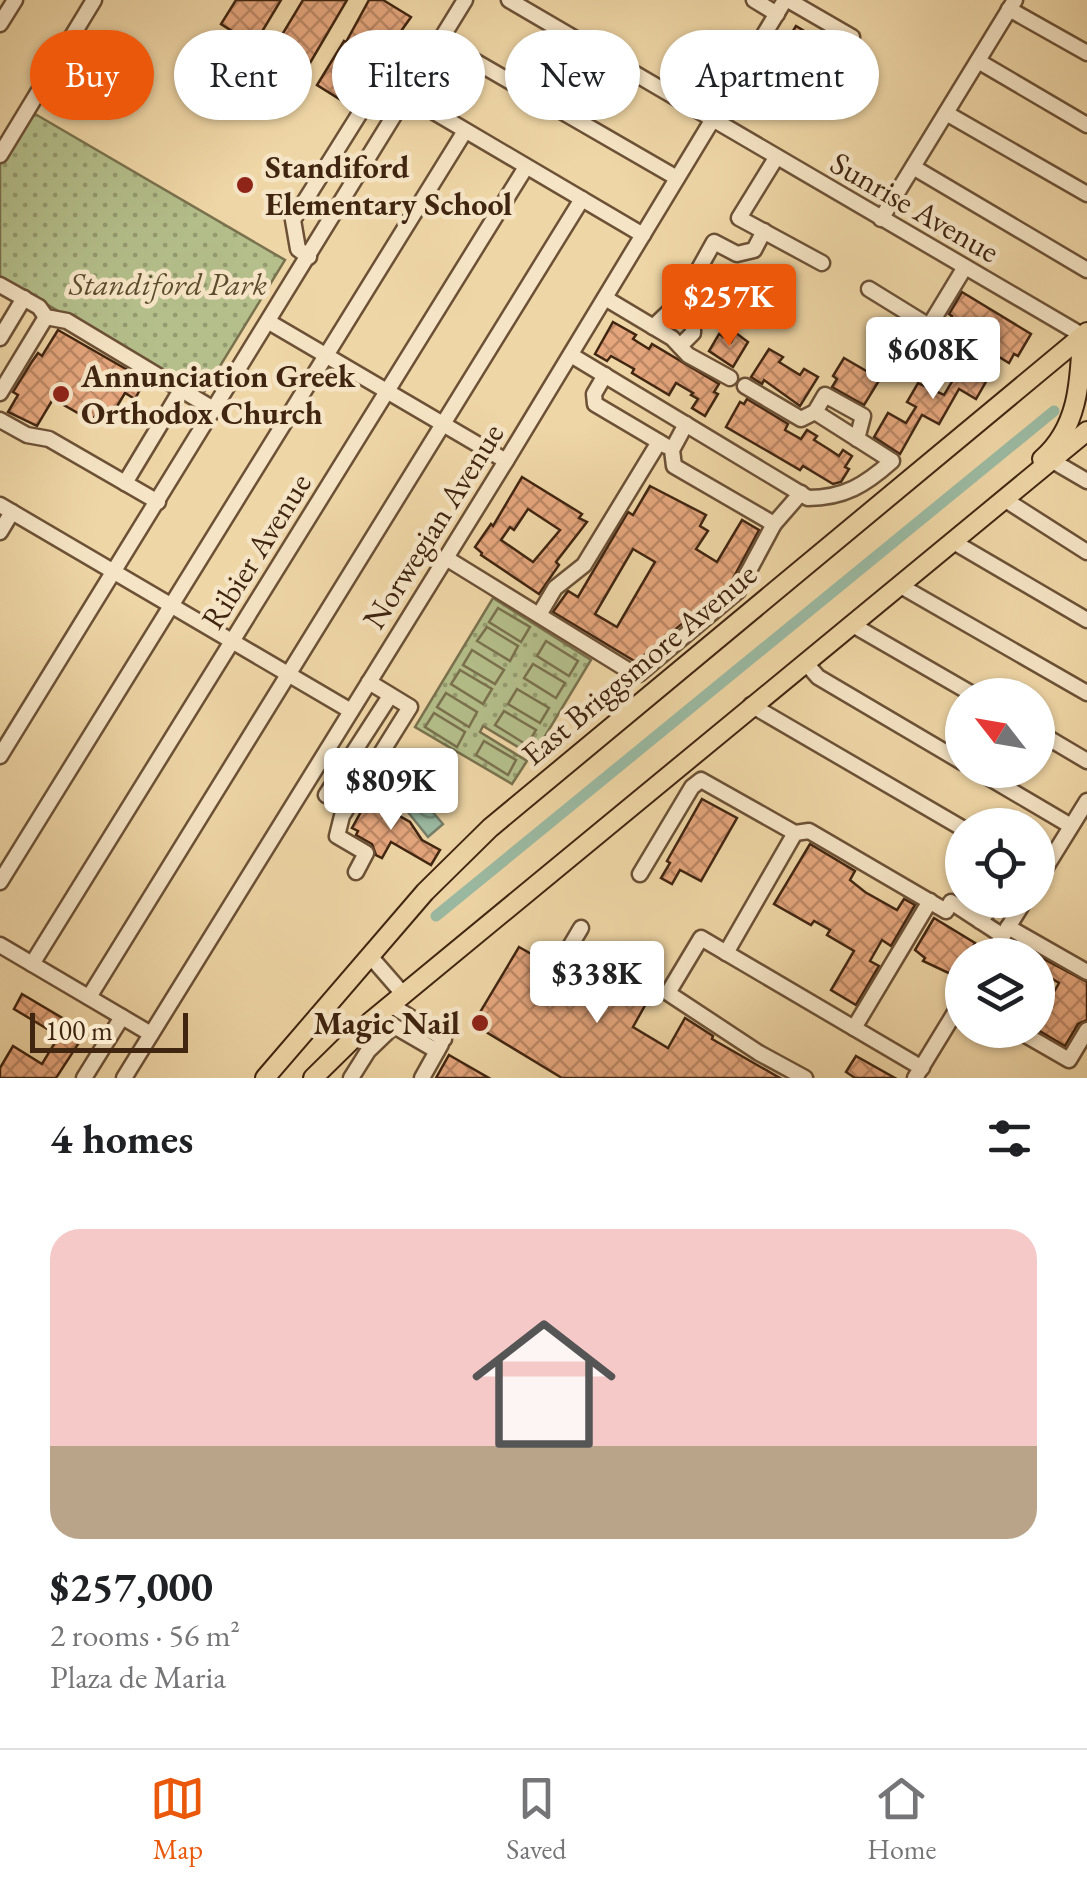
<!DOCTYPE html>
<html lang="en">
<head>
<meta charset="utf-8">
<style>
  body { margin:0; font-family:"EB Garamond",serif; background:#f2f2f2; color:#202124; height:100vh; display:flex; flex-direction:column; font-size:38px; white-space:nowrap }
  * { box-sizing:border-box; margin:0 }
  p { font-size:32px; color:#757577 }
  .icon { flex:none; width:55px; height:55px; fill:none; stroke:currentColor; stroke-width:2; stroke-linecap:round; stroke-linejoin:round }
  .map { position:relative; height:1078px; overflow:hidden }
  .drawer { display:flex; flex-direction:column; background:#fff; flex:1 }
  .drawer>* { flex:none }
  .guide { position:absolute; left:30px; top:30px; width:1028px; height:90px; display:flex; gap:20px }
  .needle { width:65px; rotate:301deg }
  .buttons { position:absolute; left:945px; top:678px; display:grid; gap:20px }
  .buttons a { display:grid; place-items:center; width:110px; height:110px; border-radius:50%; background:#fff; box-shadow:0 2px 8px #0004; font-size:50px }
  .scale { position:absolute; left:30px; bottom:25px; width:158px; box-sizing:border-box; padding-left:10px; border:5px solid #402510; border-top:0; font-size:28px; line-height:35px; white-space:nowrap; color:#402510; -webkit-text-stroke:8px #f5e4c5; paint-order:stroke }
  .price { position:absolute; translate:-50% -85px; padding:0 22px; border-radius:10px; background:#fff; color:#222; font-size:32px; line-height:65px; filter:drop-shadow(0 2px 5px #0008) }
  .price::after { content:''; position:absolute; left:50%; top:60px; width:30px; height:22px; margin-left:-15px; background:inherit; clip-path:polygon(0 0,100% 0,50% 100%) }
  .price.active { background:#ea580c; color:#fff }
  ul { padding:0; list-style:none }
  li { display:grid; align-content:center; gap:20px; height:530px; padding:0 50px }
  li span { display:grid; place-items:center; height:310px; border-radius:30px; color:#555 }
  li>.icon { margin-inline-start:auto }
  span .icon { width:180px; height:180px; fill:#fffc; stroke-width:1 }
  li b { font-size:42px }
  h2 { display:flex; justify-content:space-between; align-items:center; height:120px; padding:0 50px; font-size:42px }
  .chip { padding:0 35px; border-radius:45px; background:#fff; box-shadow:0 2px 8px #0004; font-size:35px; line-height:90px }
  .chip.active { background:#ea580c; color:#fff }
  .dock { display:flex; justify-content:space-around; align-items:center; height:140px; border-top:2px solid #e0e0e0; background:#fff; font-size:28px; color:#757577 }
  .dock a { display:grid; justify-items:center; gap:5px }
  .dock .active { color:#ea580c }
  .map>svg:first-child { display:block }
  .park { fill:url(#park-dots); stroke:#7a724e; stroke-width:2.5 }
  .pitch { fill:#b4bf8b; stroke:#7a724e; stroke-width:2.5 }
  .water { fill:url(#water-waves); stroke:#777e68; stroke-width:2.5 }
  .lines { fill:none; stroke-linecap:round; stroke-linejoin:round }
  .canal { stroke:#9bbaa2; stroke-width:11 }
  .building { fill:url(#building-cross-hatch); stroke:#402510; stroke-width:2.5; fill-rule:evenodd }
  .minor-casing { stroke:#6c5136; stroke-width:19 }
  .major-casing { stroke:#402510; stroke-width:22 }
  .minor { stroke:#f5e4c5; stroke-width:14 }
  .major { stroke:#efd6a6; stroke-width:18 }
  .poi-dot { fill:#8f2418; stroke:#f5e4c5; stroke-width:4 }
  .labels { text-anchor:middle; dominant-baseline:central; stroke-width:9; stroke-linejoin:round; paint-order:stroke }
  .poi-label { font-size:32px; font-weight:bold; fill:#402510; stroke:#f5e4c5; text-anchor:start }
  .street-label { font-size:32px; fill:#402510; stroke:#f5e4c5 }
  .park-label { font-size:32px; font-style:italic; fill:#5d4c2f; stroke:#f5e4c5 }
</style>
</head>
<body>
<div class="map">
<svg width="1087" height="1078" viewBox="0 0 1087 1078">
  <defs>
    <pattern id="park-dots" width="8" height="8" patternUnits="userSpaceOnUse" patternTransform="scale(2.5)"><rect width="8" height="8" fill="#b4bf8b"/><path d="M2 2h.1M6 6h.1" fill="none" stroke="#949b70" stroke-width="1.8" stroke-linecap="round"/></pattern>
    <pattern id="water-waves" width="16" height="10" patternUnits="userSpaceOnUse" patternTransform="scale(2.5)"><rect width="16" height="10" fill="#9bbaa2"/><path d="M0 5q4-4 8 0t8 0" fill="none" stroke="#809783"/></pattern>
    <pattern id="building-cross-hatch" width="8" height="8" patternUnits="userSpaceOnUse" patternTransform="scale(2.5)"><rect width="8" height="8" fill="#e5a67d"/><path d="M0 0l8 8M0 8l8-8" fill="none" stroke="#bb8765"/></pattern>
  </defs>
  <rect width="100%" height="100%" fill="#efd6a6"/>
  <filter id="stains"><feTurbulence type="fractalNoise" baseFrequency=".002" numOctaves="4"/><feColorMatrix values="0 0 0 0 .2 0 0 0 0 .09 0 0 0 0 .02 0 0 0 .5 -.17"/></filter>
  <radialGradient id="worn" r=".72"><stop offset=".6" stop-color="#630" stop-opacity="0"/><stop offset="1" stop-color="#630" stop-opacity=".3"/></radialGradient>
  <g class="park">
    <polygon points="30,111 285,260 201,397 0,276 0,161"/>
    <polygon points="493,598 591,660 533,756 483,726 480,732 527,761 512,784 415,727"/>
  </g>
  <g class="pitch">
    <polygon points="498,608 530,627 521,642 489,622"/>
    <polygon points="487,627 518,646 510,661 477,641"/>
    <polygon points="546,641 578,661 569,676 537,656"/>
    <polygon points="472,650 504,670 495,684 463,665"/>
    <polygon points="533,664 565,683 556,698 524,678"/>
    <polygon points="460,670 492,689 483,704 451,684"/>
    <polygon points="517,689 549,708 540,723 508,704"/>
    <polygon points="446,693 477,712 469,727 437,707"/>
    <polygon points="504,711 536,730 527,745 495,725"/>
    <polygon points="434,713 465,732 457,747 425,727"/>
    <polygon points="484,741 516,760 508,775 476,755"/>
  </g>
  <polygon class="water" points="431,784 444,799 431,810 443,824 428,837 403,806"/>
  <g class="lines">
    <polyline class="canal" points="436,916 1054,411"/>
  </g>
  <g class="building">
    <polygon points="236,0 281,0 254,45 221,24"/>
    <polygon points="303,0 347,0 310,63 277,43"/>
    <polygon points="369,0 383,0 411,17 382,58 379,56 349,105 317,85 344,41 346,42"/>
    <polygon points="796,26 821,41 818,44 830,51 818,70 803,61 801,65 780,52"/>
    <polygon points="962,292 1031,334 1018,356 1014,354 1009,363 991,352 996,343 980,334 975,343 946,326 952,316 949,314"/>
    <polygon points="613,322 636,335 633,339 649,349 652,344 719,384 714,392 718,394 705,416 692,408 698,399 691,395 693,393 676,383 669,395 632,373 634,369 611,356 607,361 595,354"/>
    <polygon points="58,330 145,380 135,399 125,393 107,423 95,416 92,421 53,399 37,426 8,412 18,395 13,392 31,363 38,353 42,356"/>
    <polygon points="736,333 748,342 733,367 709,351 719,334 731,342"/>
    <polygon points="769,349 783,357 779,362 800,375 804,369 818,377 800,406 764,380 762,384 751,377"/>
    <polygon points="954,356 964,362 966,358 991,373 976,399 959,389 939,424 922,415 900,454 874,437 888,413 906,423 916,407 907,402 918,383 944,395 953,380 944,375"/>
    <polygon points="844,358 880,379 864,405 832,387 837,379 833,376"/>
    <polygon points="747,399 788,424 785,430 801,439 807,430 817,436 814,440 830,450 839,456 843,450 852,456 845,467 849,469 841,482 833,484 803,466 800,470 726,427 740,402 744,404"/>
    <path d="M522,477L582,514L579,518L587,522L556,562L559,565L539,594L481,555L482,553L475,547L491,524L493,526ZM528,509L560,530L533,562L501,540L510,527L514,530Z"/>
    <path d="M650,486L706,515L700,526L708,531L696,549L717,562L742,520L759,530L730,584L636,662L553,612L568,591L578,597L628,512L633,515ZM633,549L655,562L617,627L595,614Z"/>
    <polygon points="702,799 737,818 701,881 680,870 672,884 661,878 670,863 667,861"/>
    <polygon points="367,801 371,804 373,801 410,822 422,840 440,850 431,865 391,842 382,858 376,855 372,844 356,835 358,831 352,828"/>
    <polygon points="810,844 855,871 850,880 865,892 897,910 904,899 915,905 891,946 882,940 870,961 879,966 856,1005 831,990 854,951 827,935 830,930 814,921 811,925 774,904"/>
    <polygon points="934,918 975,943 968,955 962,955 962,963 955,976 923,961 925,958 915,950"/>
    <polygon points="519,947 567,974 581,949 653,991 633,1027 668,1048 685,1018 713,1036 712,1039 780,1078 562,1078 473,1024"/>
    <polygon points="1038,956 1087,982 1087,1020 1078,1024 1065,1046 1038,1030 1038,1020 1059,983 1038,970"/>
    <polygon points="22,994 86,1032 56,1078 0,1078 0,1068 13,1046 42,1064 59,1036 14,1009"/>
    <polygon points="449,1055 489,1078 436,1078"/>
    <polygon points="856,1056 895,1078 855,1078 846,1072"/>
  </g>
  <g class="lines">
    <g class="minor-casing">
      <g id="minor">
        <polyline points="509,0 1087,338"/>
        <polyline points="754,0 777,14"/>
        <polyline points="1009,9 1087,53"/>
        <polyline points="0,24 15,0"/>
        <polyline points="440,41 677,178"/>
        <polyline points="752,56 818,92 852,37 788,0"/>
        <polyline points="978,61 1087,125"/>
        <polyline points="407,96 643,235"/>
        <polyline points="946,113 1087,194"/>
        <polyline points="0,155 94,0"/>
        <polyline points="776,158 739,218 822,263"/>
        <polyline points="913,167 1087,270"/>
        <polyline points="881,219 1015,0"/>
        <polyline points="309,257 298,249 293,220 380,81 417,79"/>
        <polyline points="695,276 714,242 737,254 754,250 764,231"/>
        <polyline points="0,285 39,307 46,317 67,321 215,410"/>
        <polyline points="869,289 929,326"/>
        <polyline points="605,298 672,338 688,355 730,378"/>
        <polyline points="269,322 506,461"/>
        <polyline points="653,327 674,307 693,317 693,333 680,346"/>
        <polyline points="0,338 24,298"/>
        <polyline points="934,346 925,333 965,267"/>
        <path d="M571,355L808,498C844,498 865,485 892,461L815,412"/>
        <polyline points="605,375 594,394 595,404 666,446"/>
        <polyline points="745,386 801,419 815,412 825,395 863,416 857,439"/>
        <polyline points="0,393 46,317"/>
        <polyline points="0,420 27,435 49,439 158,502"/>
        <polyline points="686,424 672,450 674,466 774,524"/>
        <polyline points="1051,460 1087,481"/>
        <polyline points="125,483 181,390"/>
        <polyline points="1004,499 1087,552"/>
        <polyline points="0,505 351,711"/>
        <polyline points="0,532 12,512"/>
        <polyline points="952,541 1087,620"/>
        <polyline points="446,558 631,672 639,674 738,591 774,524 801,493"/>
        <polyline points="899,585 1087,693"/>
        <polyline points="539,615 555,588 584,565 659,442"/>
        <polyline points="851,624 974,695"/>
        <polyline points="805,662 818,677 962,762"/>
        <polyline points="751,705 962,828"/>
        <polyline points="1038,732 1087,761"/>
        <polyline points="0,756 465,0"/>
        <polyline points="976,770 1071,826"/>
        <polyline points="366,777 377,784 392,761 380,755"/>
        <polyline points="326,795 390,696"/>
        <polyline points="356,872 366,853 337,836 342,816 410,707 369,682"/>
        <polyline points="640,874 692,787 701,780 795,833 809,831 946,911 951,902 1003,936"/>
        <polyline points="1038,880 1087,801"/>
        <polyline points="0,882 465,131"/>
        <polyline points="980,921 997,900"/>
        <polyline points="1008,927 1087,972"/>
        <polyline points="0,945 151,1034"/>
        <polyline points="726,953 795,833"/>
        <polyline points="991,955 1025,900"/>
        <polyline points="370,956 404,995"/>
        <polyline points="562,960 581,928"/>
        <polyline points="32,964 526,167"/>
        <polyline points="89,997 582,199"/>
        <polyline points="391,1005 444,1039"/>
        <polyline points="854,1028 930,901"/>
        <polyline points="1017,1030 1069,1060 1087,1030"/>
        <polyline points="84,1078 122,1017"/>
        <polyline points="124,1078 506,461 785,0"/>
        <polyline points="351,1078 368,1051 394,1026 437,1051"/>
        <polyline points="422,1078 441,1044"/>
        <polyline points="805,1078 759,1053 668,993 701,938 922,1068"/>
        <polyline points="915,1078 962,1001"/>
      </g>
    </g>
    <g class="major-casing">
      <g id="major">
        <path d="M1042,459C1079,427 1080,380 1082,336"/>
        <polyline points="265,1078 425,892 490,828 1087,332"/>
        <polyline points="313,1078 370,1022 1087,431"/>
      </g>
    </g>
    <use href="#minor" class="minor"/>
    <use href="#major" class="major"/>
  </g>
  <g class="poi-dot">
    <circle cx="245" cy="185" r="10"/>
    <circle cx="61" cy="394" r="10"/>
    <circle cx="480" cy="1023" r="10"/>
  </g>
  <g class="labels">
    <g class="poi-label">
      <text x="265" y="167">Standiford<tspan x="265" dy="37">Elementary School</tspan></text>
      <text x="81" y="376">Annunciation Greek<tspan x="81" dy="37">Orthodox Church</tspan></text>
      <text x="460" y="1023" text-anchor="end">Magic Nail</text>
    </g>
    <g class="street-label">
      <text transform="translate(915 207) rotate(30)">Sunrise Avenue</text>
      <text transform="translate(433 526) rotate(-58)">Norwegian Avenue</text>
      <text transform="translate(256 551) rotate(-58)">Ribier Avenue</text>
      <text transform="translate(639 664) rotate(-40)">East Briggsmore Avenue</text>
    </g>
    <g class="park-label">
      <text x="168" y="284">Standiford Park</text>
    </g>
  </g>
  <rect width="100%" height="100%" filter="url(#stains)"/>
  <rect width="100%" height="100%" fill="url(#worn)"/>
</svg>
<div class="buttons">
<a><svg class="needle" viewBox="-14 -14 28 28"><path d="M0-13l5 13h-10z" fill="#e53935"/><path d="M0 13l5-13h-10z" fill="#757577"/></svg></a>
<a><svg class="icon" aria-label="locate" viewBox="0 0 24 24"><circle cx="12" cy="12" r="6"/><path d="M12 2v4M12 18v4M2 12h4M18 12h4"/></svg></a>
<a><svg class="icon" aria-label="layers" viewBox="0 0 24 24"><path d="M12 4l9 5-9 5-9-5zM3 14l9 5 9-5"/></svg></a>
</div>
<div class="scale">100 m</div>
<b class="price active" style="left:729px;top:349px">$257K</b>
<b class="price" style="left:933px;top:402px">$608K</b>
<b class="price" style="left:391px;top:833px">$809K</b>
<b class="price" style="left:597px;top:1026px">$338K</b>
<div class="guide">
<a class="chip active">Buy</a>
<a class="chip">Rent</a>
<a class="chip">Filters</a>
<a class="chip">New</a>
<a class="chip">Apartment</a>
</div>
</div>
<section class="drawer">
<h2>4 homes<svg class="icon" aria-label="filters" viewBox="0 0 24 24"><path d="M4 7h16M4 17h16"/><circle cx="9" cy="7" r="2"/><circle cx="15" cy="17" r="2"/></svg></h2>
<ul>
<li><span style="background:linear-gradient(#f6c9c9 70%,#b9a48a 0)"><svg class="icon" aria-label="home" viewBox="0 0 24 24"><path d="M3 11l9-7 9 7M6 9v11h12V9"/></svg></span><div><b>$257,000</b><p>2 rooms · 56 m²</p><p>Plaza de Maria</p></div></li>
</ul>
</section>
<nav class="dock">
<a class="active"><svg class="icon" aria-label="map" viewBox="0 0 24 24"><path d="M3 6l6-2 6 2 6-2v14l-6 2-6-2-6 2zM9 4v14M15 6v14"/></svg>Map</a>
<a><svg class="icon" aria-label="saved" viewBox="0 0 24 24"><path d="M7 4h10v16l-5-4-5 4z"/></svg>Saved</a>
<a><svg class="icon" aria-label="home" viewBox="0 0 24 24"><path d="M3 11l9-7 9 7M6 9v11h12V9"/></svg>Home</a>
</nav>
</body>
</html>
